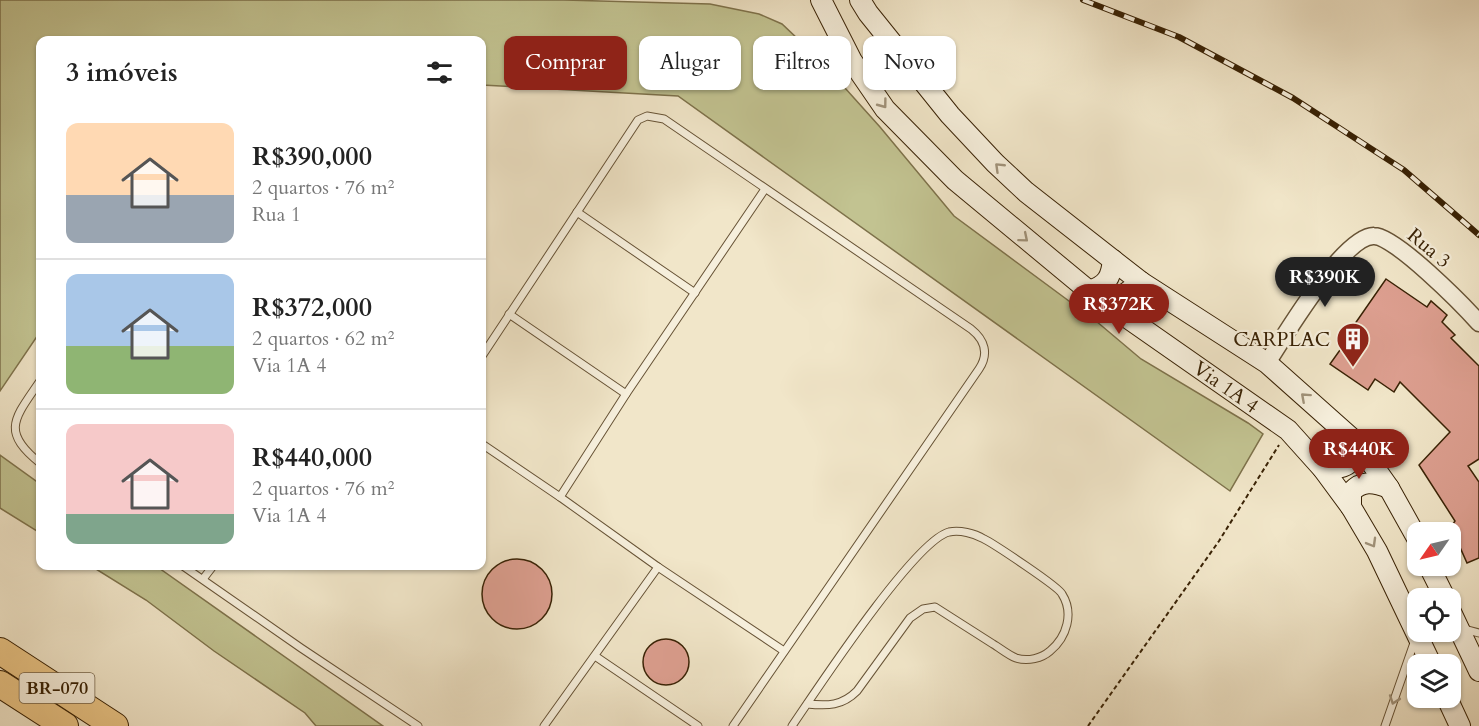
<!DOCTYPE html>
<html lang="pt">
<head>
<meta charset="utf-8">
<style>
  body { margin:0; font-family:Cardo,serif; background:#f6f6f6; color:#222; height:100vh; display:flex; flex-direction:column; font-size:22px; white-space:nowrap }
  * { box-sizing:border-box; margin:0 }
  p { font-size:20px; color:#767676 }
  .icon { flex:none; width:33px; height:33px; fill:none; stroke:currentColor; stroke-width:2; stroke-linecap:round; stroke-linejoin:round }
  .map { position:relative; flex:1; overflow:hidden }
  .panel { position:absolute; left:36px; top:36px; width:450px; height:534px; display:flex; flex-direction:column; background:#fff; border-radius:12px; box-shadow:0 2px 4px #0004 }
  .panel>* { flex:none }
  .guide { position:absolute; left:504px; top:36px; width:570px; height:54px; display:flex; gap:12px }
  .needle { width:39px; rotate:236deg }
  .controls { position:absolute; left:1407px; top:522px; display:grid; gap:12px }
  .controls a { display:grid; place-items:center; width:54px; height:54px; border-radius:12px; background:#fff; box-shadow:0 2px 4px #0004; font-size:30px }
  .price { position:absolute; translate:-50% -51px; padding:0 14px; border-radius:21px; background:#8f2418; color:#fff; font-size:20px; line-height:39px; filter:drop-shadow(0 2px 3px #0008) }
  .price::after { content:''; position:absolute; left:50%; top:36px; width:18px; height:14px; margin-left:-9px; background:inherit; clip-path:polygon(0 0,100% 0,50% 100%) }
  .price.active { background:#222; color:#fff }
  ul { padding:0; list-style:none }
  li { display:flex; align-items:center; gap:18px; height:150px; padding:0 30px }
  li+li { border-top:2px solid #e0e0e0 }
  li span { display:grid; place-items:center; flex:none; width:168px; height:120px; border-radius:12px; color:#555 }
  li>.icon { margin-inline-start:auto }
  span .icon { width:72px; height:72px; fill:#fffc; stroke-width:1 }
  li b { font-size:26px }
  h2 { display:flex; justify-content:space-between; align-items:center; height:72px; padding:0 30px; font-size:26px }
  .chip { padding:0 21px; border-radius:12px; background:#fff; box-shadow:0 2px 4px #0004; font-size:21px; line-height:54px }
  .chip.active { background:#8f2418; color:#fff }
  .map>svg:first-child { display:block }
  .green { fill:#c2c391; stroke:#7e724b; stroke-width:1.5 }
  .building { fill:#dd9f90; stroke:#392205; stroke-width:1.5 }
  .lines { fill:none; stroke-linecap:round; stroke-linejoin:round }
  .service-casing { stroke:#675336; stroke-width:9 }
  .tertiary-casing { stroke:#675336; stroke-width:19 }
  .secondary-casing { stroke:#392205; stroke-width:22 }
  .motorway-casing { stroke:#392205; stroke-width:28 }
  .path { stroke:#392205; stroke-width:2; stroke-dasharray:4.5 3; stroke-linecap:butt }
  .service { stroke:#f6efdc; stroke-width:7 }
  .tertiary { stroke:#f6efdc; stroke-width:16 }
  .secondary { stroke:#f6efdc; stroke-width:20 }
  .motorway { stroke:#e8c384; stroke-width:26 }
  .rail-casing { stroke:#392205; stroke-width:6 }
  .rail { stroke:#f6efdc; stroke-width:4; stroke-dasharray:11; stroke-linecap:butt }
  .oneway { stroke:#a1937b }
  .labels { text-anchor:middle; dominant-baseline:central; stroke-width:4.5; stroke-linejoin:round; paint-order:stroke }
  .shield { fill:#f6efdc; stroke:#726046; stroke-width:1.5 }
  .shield-label { font-size:18px; font-weight:bold; fill:#392205 }
  .street-label { font-size:20px; fill:#392205; stroke:#f6efdc }
  .poi-label { font-size:20px; fill:#392205; stroke:#f6efdc; text-anchor:end }
</style>
</head>
<body>
<div class="map">
<svg width="1479" height="726" viewBox="0 0 1479 726">
  <rect width="100%" height="100%" fill="#f1e6c9"/>
  <filter id="stains"><feTurbulence type="fractalNoise" baseFrequency=".00333" numOctaves="4"/><feColorMatrix values="0 0 0 0 .2 0 0 0 0 .09 0 0 0 0 .02 0 0 0 .5 -.17"/></filter>
  <radialGradient id="worn" r=".72"><stop offset=".6" stop-color="#630" stop-opacity="0"/><stop offset="1" stop-color="#630" stop-opacity=".3"/></radialGradient>
  <g class="green">
    <polygon points="0,0 564,0 710,4 759,14 782,24 819,59 880,127 954,216 1096,321 1141,359 1248,423 1263,434 1230,491 678,96 482,85 482,40 40,40 40,332 0,391"/>
    <polygon points="0,455 40,484 40,533 0,508"/>
    <polygon points="91,566 156,566 383,726 316,726 305,713 214,651 146,600"/>
  </g>
  <g class="building">
    <polygon points="1386,279 1427,307 1431,301 1447,315 1442,322 1455,335 1451,338 1479,366 1479,459 1468,466 1479,482 1479,558 1467,563 1451,527 1455,521 1419,465 1450,432 1400,382 1394,392 1375,379 1368,390 1330,364 1345,343 1343,341"/>
    <circle cx="517" cy="594" r="35"/>
    <circle cx="666" cy="662" r="23"/>
  </g>
  <g class="lines">
    <g class="service-casing">
      <g id="service">
        <polyline points="577,212 695,293"/>
        <polyline points="509,314 626,394"/>
        <path d="M482,356L638,120L647,116L664,119L971,329C985,340 989,354 979,369L733,726"/>
        <path d="M40,381C15,418 0,431 40,463"/>
        <polyline points="482,444 560,497 658,567 784,651"/>
        <polyline points="560,497 626,394 765,189"/>
        <polyline points="183,566 301,648 418,726"/>
        <polyline points="203,579 213,566"/>
        <polyline points="1464,629 1479,633"/>
        <polyline points="595,656 698,726"/>
        <polyline points="544,726 658,567"/>
        <path d="M792,726C816,691 914,541 949,532C960,530 974,533 984,539C994,544 1059,587 1062,594C1074,613 1067,637 1050,651C1042,658 1028,662 1016,658C1008,655 1000,648 993,644C974,632 954,619 935,607L923,609L910,618L857,691C842,706 828,706 807,704"/>
        <polyline points="1385,726 1415,640"/>
      </g>
    </g>
    <g class="tertiary-casing">
      <path id="tertiary" d="M1267,363C1284,337 1344,235 1374,236C1395,236 1463,305 1479,323"/>
    </g>
    <g class="secondary-casing">
      <g id="secondary">
        <polyline points="821,0 852,61 885,109 955,180 1089,291 1288,430 1323,469 1351,507 1377,551 1431,664"/>
        <polyline points="860,0 868,13 950,115 995,163 1026,192 1141,282 1267,363 1358,444 1389,488 1418,540"/>
        <path d="M1089,291C1107,285 1111,278 1113,260"/>
        <polyline points="1119,312 1122,296 1141,282"/>
        <path d="M1323,469C1346,468 1352,467 1358,444"/>
        <path d="M1351,507V492C1362,480 1374,482 1389,488"/>
        <polyline points="1429,566 1445,598"/>
        <polyline points="1450,610 1479,671"/>
        <polyline points="1447,698 1460,726"/>
      </g>
    </g>
    <g class="motorway-casing">
      <g id="motorway">
        <polyline points="0,651 115,726"/>
        <polyline points="0,684 65,726"/>
      </g>
    </g>
    <polyline class="path" points="1088,726 1219,541 1279,445"/>
    <use href="#service" class="service"/>
    <use href="#tertiary" class="tertiary"/>
    <use href="#secondary" class="secondary"/>
    <use href="#motorway" class="motorway"/>
    <g class="rail-casing">
      <polyline id="rail" points="1083,0 1179,37 1293,98 1404,170 1479,235"/>
    </g>
    <use href="#rail" class="rail"/>
  </g>
  <defs><path id="oneway-chevron" d="M-2-3.5L2.5 0L-2 3.5" fill="none" stroke-width="1.6" stroke-linecap="round" stroke-linejoin="round" transform="scale(1.5)"/></defs>
  <g class="oneway">
    <use href="#oneway-chevron" transform="translate(883 104) rotate(53)"/>
    <use href="#oneway-chevron" transform="translate(999 167) rotate(-136)"/>
    <use href="#oneway-chevron" transform="translate(1024 238) rotate(40)"/>
    <use href="#oneway-chevron" transform="translate(1305 397) rotate(-138)"/>
    <use href="#oneway-chevron" transform="translate(1372 543) rotate(60)"/>
    <use href="#oneway-chevron" transform="translate(1394 700) rotate(109)"/>
  </g>
  <defs>
    <g id="building-pin" transform="scale(1.725)"><path d="M0 17L-7.5 6A9.5 9.5 0 1 1 7.5 6Z" fill="#8f2418" stroke="#f6efdc"/><path d="M-4-6H4V6H1V3H-1V6H-4ZM-2.5-4.3h1.7v1.8h-1.7ZM.8-4.3h1.7v1.8H.8ZM-2.5-1h1.7V.8h-1.7ZM.8-1h1.7V.8H.8Z" fill="#fff"/></g>
  </defs>
  <g fill-rule="evenodd">
    <use href="#building-pin" x="1353" y="339"/>
  </g>
  <g class="labels">
    <rect class="shield" x="19.5" y="673" width="75" height="30" rx="4.5"/>
    <g class="shield-label">
      <text x="57" y="688">BR-070</text>
    </g>
    <g class="street-label">
      <text transform="translate(1429 248) rotate(40)">Rua 3</text>
      <text transform="translate(1226 387) rotate(35)">Via 1A 4</text>
    </g>
    <g class="poi-label">
      <text x="1330" y="339">CARPLAC</text>
    </g>
  </g>
  <rect width="100%" height="100%" filter="url(#stains)"/>
  <rect width="100%" height="100%" fill="url(#worn)"/>
</svg>
<div class="controls">
<a><svg class="needle" viewBox="-14 -14 28 28"><path d="M0-13l5 13h-10z" fill="#e53935"/><path d="M0 13l5-13h-10z" fill="#767676"/></svg></a>
<a><svg class="icon" aria-label="locate" viewBox="0 0 24 24"><circle cx="12" cy="12" r="6"/><path d="M12 2v4M12 18v4M2 12h4M18 12h4"/></svg></a>
<a><svg class="icon" aria-label="layers" viewBox="0 0 24 24"><path d="M12 4l9 5-9 5-9-5zM3 14l9 5 9-5"/></svg></a>
</div>
<b class="price active" style="left:1325px;top:308px">R$390K</b>
<b class="price" style="left:1119px;top:335px">R$372K</b>
<b class="price" style="left:1359px;top:480px">R$440K</b>
<div class="guide">
<a class="chip active">Comprar</a>
<a class="chip">Alugar</a>
<a class="chip">Filtros</a>
<a class="chip">Novo</a>
</div>
<section class="panel">
<h2>3 imóveis<svg class="icon" aria-label="filters" viewBox="0 0 24 24"><path d="M4 7h16M4 17h16"/><circle cx="9" cy="7" r="2"/><circle cx="15" cy="17" r="2"/></svg></h2>
<ul>
<li><span style="background:linear-gradient(#ffd9b3 60%,#9aa5b1 0)"><svg class="icon" aria-label="home" viewBox="0 0 24 24"><path d="M3 11l9-7 9 7M6 9v11h12V9"/></svg></span><div><b>R$390,000</b><p>2 quartos · 76 m²</p><p>Rua 1</p></div></li>
<li><span style="background:linear-gradient(#a9c7e8 60%,#8fb573 0)"><svg class="icon" aria-label="home" viewBox="0 0 24 24"><path d="M3 11l9-7 9 7M6 9v11h12V9"/></svg></span><div><b>R$372,000</b><p>2 quartos · 62 m²</p><p>Via 1A 4</p></div></li>
<li><span style="background:linear-gradient(#f6c9c9 75%,#7fa58c 0)"><svg class="icon" aria-label="home" viewBox="0 0 24 24"><path d="M3 11l9-7 9 7M6 9v11h12V9"/></svg></span><div><b>R$440,000</b><p>2 quartos · 76 m²</p><p>Via 1A 4</p></div></li>
</ul>
</section>
</div>
</body>
</html>
